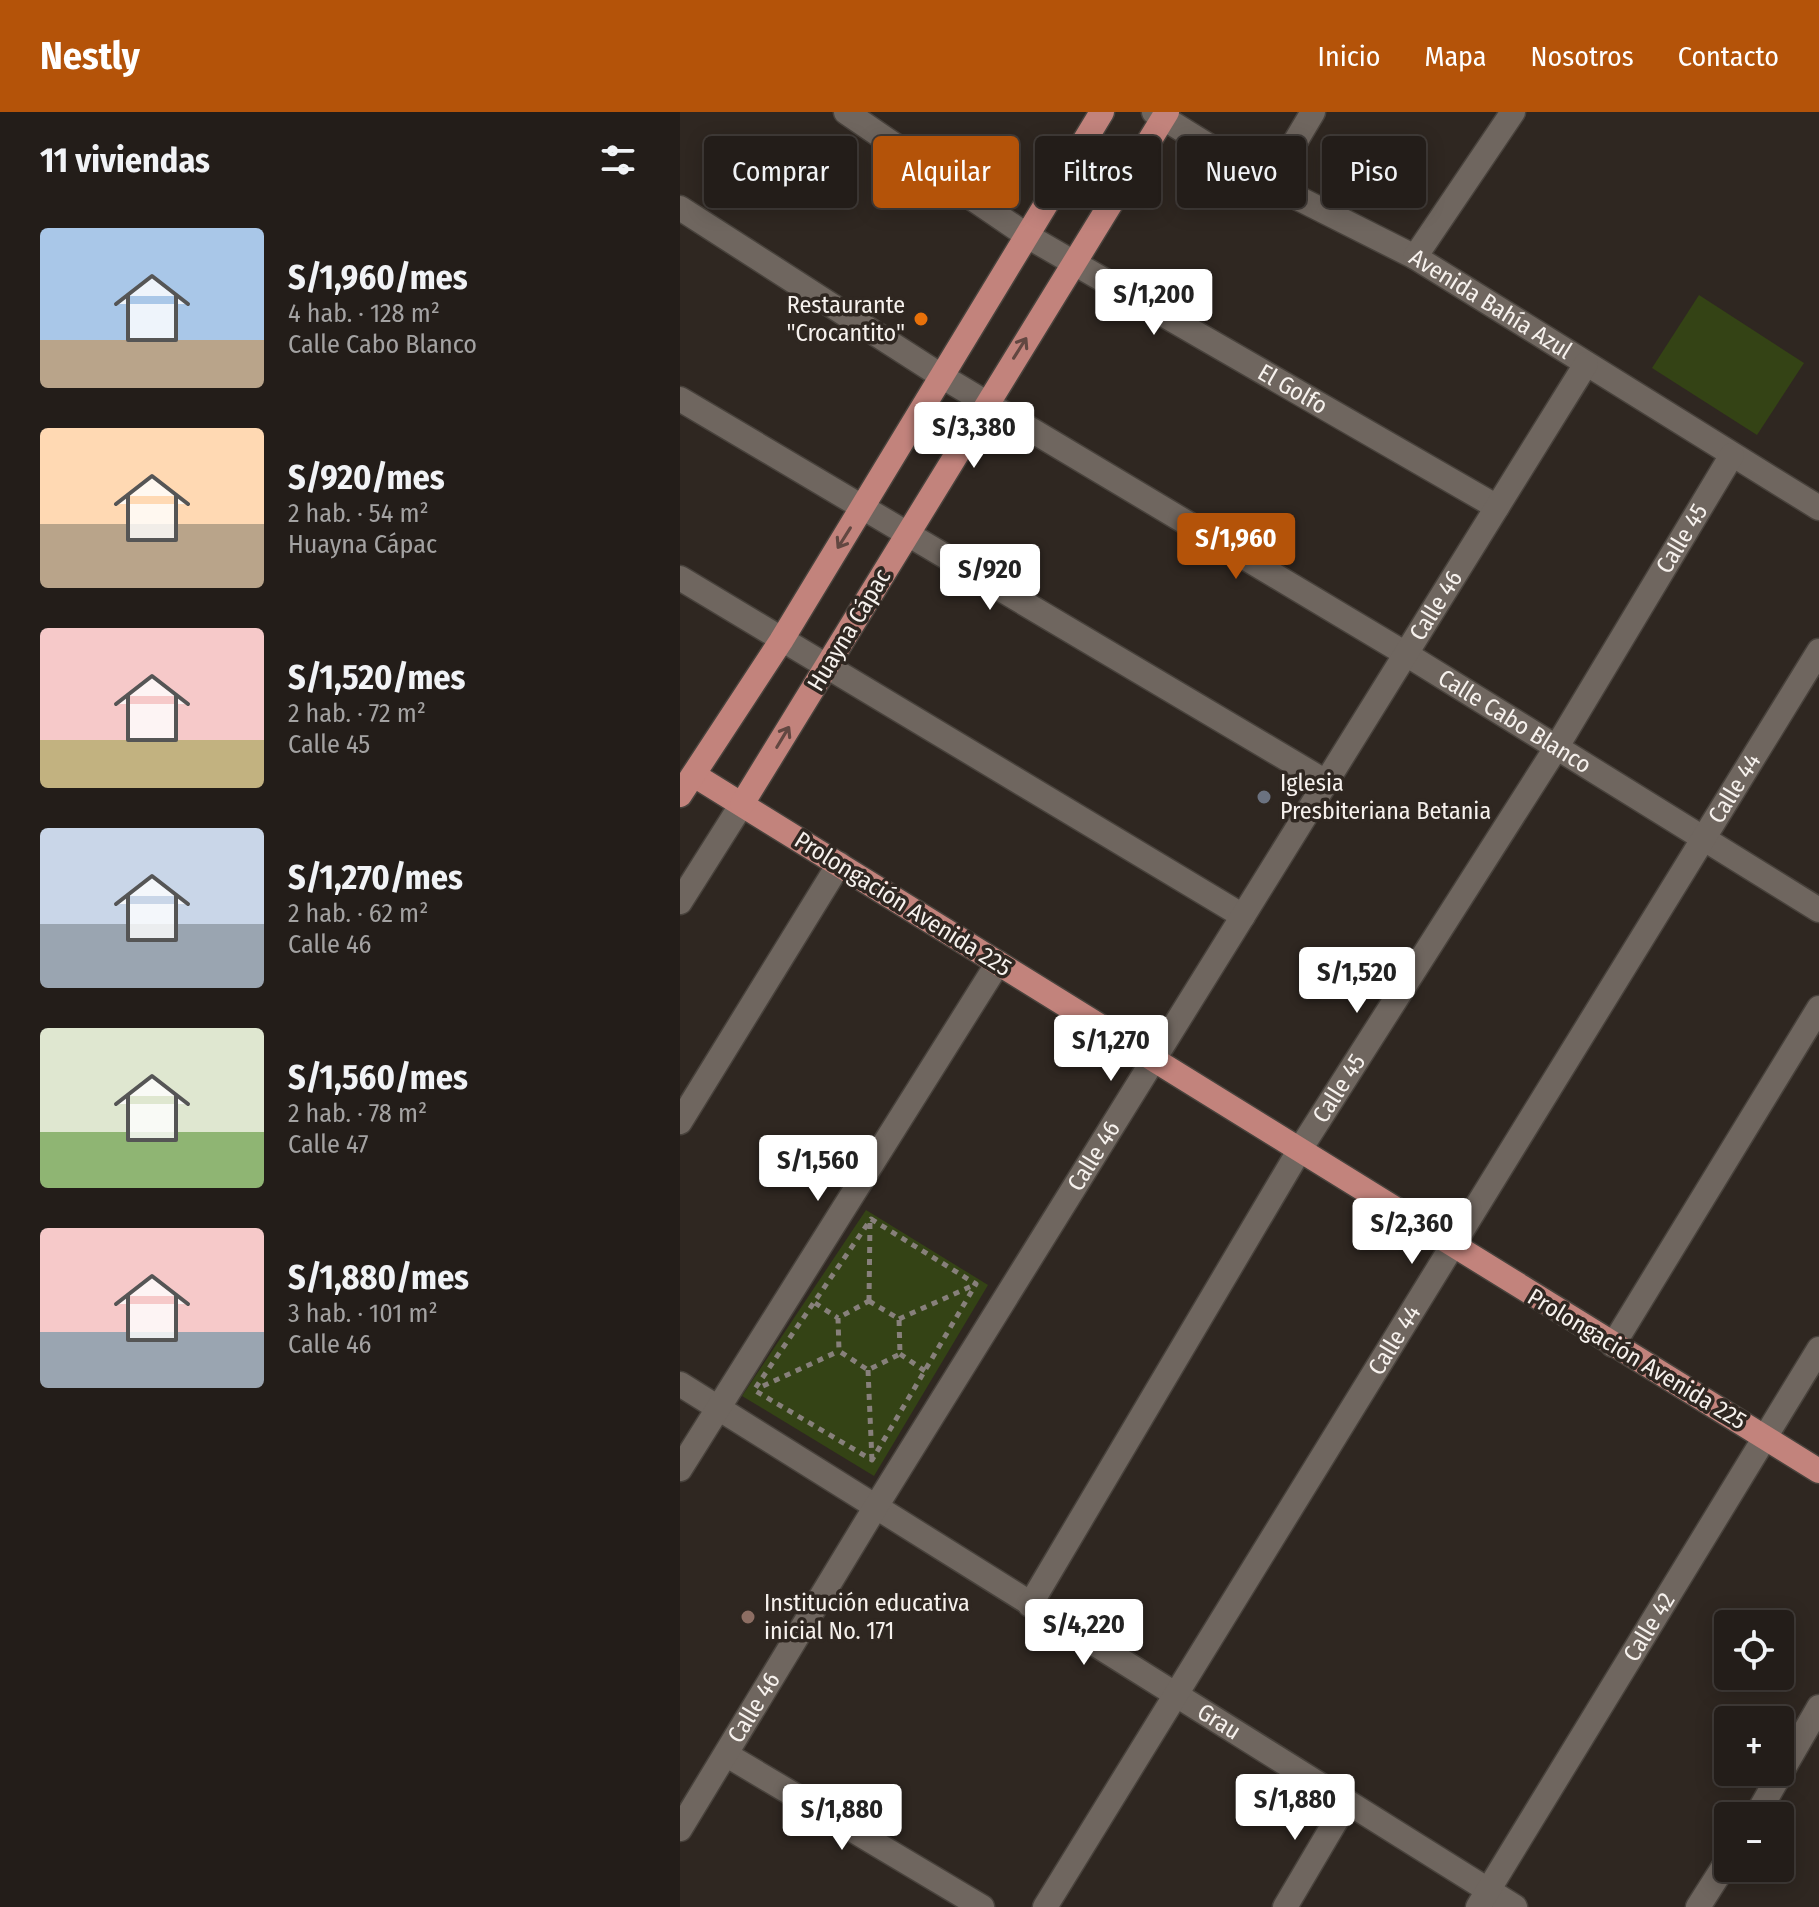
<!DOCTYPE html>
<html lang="es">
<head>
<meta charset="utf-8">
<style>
  body { margin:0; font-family:"Fira Sans Condensed",sans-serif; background:#2f2a26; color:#f1f3f6; height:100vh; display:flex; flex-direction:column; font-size:30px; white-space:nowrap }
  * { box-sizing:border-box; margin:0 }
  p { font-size:26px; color:#a3a2a2 }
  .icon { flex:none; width:44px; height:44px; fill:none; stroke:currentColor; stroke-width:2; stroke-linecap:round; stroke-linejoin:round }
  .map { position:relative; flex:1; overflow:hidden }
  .sheet { display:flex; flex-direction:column; background:#231d19; width:680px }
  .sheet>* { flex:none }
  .guide { position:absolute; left:24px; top:24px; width:760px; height:72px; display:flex; gap:16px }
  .buttons { position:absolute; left:1034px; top:1498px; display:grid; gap:16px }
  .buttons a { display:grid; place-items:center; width:80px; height:80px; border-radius:8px; background:#231d19; box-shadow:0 4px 20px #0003,0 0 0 2px #403b38; font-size:40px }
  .price { position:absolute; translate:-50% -68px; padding:0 18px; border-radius:8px; background:#fff; color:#222; font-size:26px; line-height:52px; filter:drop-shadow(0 2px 4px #0008) }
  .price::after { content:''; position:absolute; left:50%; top:48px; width:24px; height:18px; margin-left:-12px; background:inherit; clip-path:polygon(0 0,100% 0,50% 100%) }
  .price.active { background:#b45309; color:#fff }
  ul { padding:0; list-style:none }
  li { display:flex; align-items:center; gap:24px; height:200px; padding:0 40px }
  li span { display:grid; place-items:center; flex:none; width:224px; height:160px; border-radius:8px; color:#555 }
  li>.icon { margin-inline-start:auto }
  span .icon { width:96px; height:96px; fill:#fffc; stroke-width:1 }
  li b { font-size:34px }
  h2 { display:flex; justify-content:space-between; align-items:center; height:96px; padding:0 40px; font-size:34px }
  .pill { padding:0 28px; border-radius:8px; background:#231d19; box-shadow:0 4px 20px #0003,0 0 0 2px #403b38; font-size:28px; line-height:72px }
  .pill.active { background:#b45309; color:#fff }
  header { display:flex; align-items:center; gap:48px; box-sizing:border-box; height:112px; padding:0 40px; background:#b45309; color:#fff }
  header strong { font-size:38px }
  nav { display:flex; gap:44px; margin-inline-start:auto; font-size:28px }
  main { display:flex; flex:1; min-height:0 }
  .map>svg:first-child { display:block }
  .green { fill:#344315 }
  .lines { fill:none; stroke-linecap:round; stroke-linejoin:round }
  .minor-casing { stroke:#48423c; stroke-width:27 }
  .major-casing { stroke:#48423c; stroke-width:27 }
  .path { stroke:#87807b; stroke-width:5; stroke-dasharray:6 6; stroke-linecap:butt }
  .minor { stroke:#6f665f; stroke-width:24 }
  .major { stroke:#c2837c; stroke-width:24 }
  .oneway { stroke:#624741 }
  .food-dot { fill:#e8710a; stroke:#2f2721; stroke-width:3 }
  .worship-dot { fill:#6b7280; stroke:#2f2721; stroke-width:3 }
  .education-dot { fill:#8d6e63; stroke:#2f2721; stroke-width:3 }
  .labels { text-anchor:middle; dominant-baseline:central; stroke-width:7; stroke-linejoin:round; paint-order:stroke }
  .street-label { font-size:24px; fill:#f6f1ed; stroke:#2f2721 }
  .poi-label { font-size:24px; fill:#f6f1ed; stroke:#2f2721; text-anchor:start }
</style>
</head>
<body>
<header>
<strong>Nestly</strong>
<nav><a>Inicio</a><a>Mapa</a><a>Nosotros</a><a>Contacto</a></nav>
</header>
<main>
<section class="sheet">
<h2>11 viviendas<svg class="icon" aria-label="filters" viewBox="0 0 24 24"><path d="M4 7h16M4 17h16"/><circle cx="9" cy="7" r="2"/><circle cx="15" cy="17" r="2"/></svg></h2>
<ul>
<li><span style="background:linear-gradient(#a9c7e8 70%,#b9a48a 0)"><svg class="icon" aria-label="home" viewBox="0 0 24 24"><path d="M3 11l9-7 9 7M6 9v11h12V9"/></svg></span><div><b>S/1,960/mes</b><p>4 hab. · 128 m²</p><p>Calle Cabo Blanco</p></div></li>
<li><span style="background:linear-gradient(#ffd9b3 60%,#b9a48a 0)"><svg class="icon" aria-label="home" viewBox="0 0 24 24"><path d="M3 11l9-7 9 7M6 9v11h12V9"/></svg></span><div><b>S/920/mes</b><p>2 hab. · 54 m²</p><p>Huayna Cápac</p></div></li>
<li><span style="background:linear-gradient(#f6c9c9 70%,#c2b280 0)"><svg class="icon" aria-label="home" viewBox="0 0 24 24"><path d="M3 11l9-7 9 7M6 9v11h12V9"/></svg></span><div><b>S/1,520/mes</b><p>2 hab. · 72 m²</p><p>Calle 45</p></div></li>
<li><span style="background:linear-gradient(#c9d6e8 60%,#9aa5b1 0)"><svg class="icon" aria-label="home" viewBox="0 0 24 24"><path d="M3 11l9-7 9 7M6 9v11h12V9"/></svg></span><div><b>S/1,270/mes</b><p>2 hab. · 62 m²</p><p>Calle 46</p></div></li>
<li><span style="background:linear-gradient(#dfe7d0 65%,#8fb573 0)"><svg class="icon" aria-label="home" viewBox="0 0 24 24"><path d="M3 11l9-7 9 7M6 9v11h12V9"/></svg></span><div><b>S/1,560/mes</b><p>2 hab. · 78 m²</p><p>Calle 47</p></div></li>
<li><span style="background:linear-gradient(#f6c9c9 65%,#9aa5b1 0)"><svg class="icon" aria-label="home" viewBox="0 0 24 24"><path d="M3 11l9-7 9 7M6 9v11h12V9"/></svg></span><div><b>S/1,880/mes</b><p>3 hab. · 101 m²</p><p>Calle 46</p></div></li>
</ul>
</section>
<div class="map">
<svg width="1139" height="1795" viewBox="0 0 1139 1795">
  <rect width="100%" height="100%" fill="#2f2721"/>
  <g class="green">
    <polygon points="1019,183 1124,251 1077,323 972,256"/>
    <polygon points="186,1098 308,1173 194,1364 62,1284"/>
  </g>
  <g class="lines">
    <g class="minor-casing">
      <g id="minor">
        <path id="s1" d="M166,0L349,125L817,395"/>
        <path id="s2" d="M474,0L590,72L735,145L1139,396"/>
        <polyline points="590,72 633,0"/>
        <path id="s3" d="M0,96L263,265L726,542L1139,798"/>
        <polyline points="735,145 833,0"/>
        <polyline points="0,287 646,670"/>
        <polyline points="0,466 563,804"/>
        <polyline points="0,790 62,692"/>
        <polyline points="0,1010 159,752"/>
        <polyline points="933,1233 1139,896"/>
        <path id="s4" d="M0,1272L835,1795"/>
        <polyline points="0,1357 318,851"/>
        <path id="s5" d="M350,1493L619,1039L876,636L1052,343"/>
        <polyline points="47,1643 302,1795"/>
        <polyline points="1076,1704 1139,1595"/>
        <path id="s6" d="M0,1717L195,1396L906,252"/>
        <path id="s7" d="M365,1795L1139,539"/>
        <polyline points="605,1795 667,1690"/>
        <path id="s8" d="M798,1795L1139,1237"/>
        <polyline points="1018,1795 1048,1748"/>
      </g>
    </g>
    <g class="major-casing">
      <g id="major">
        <polyline points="14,663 1139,1359"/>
        <polyline points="0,683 101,529 422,0"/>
        <polyline points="62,692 487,0"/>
      </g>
    </g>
    <g class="path">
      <polygon points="191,1107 296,1172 192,1348 74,1278"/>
      <polygon points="189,1189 219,1207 220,1242 188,1258 159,1239 158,1206"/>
      <polyline points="189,1189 190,1110"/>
      <polyline points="135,1191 158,1206"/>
      <polyline points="219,1207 294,1173"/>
      <polyline points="220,1242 245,1259"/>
      <polyline points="188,1258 192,1349"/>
      <polyline points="83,1274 159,1239"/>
    </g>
    <use href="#minor" class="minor"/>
    <use href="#major" class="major"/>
  </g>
  <defs><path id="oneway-shaft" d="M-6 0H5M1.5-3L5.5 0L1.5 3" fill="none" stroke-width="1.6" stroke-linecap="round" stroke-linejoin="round" transform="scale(2)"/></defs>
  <g class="oneway">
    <use href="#oneway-shaft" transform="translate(340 236) rotate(-58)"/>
    <use href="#oneway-shaft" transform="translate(164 426) rotate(122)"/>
    <use href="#oneway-shaft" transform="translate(103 625) rotate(-59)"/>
  </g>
  <circle class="food-dot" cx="241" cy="207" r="8"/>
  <circle class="worship-dot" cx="584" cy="685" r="8"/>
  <circle class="education-dot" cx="68" cy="1505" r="8"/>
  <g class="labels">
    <g class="street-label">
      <text stroke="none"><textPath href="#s2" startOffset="388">Avenida Bahía Azul</textPath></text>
      <text stroke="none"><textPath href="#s1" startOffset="526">El Golfo</textPath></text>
      <text stroke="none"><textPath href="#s5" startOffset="1250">Calle 45</textPath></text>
      <text stroke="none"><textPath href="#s6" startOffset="1438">Calle 46</textPath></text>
      <text transform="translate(169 518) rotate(-59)">Huayna Cápac</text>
      <text stroke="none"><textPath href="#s3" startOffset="980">Calle Cabo Blanco</textPath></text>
      <text stroke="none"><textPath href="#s7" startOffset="1314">Calle 44</textPath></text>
      <text transform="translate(223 792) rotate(32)">Prolongación Avenida 225</text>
      <text stroke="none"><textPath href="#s5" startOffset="602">Calle 45</textPath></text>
      <text stroke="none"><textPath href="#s6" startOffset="790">Calle 46</textPath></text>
      <text stroke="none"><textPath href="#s7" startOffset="666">Calle 44</textPath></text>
      <text transform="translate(957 1247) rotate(31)">Prolongación Avenida 225</text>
      <text stroke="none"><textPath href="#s8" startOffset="328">Calle 42</textPath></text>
      <text stroke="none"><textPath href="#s6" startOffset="142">Calle 46</textPath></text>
      <text stroke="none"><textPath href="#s4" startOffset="636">Grau</textPath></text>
    </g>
    <g class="poi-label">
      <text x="225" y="193" text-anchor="end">Restaurante<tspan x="225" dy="28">"Crocantito"</tspan></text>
      <text x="600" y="671">Iglesia<tspan x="600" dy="28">Presbiteriana Betania</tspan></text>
      <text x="84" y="1491">Institución educativa<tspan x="84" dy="28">inicial No. 171</tspan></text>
    </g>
  </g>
</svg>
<div class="buttons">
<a><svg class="icon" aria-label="locate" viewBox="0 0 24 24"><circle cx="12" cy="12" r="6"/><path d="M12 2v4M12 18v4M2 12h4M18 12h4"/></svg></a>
<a>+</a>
<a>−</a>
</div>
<b class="price" style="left:474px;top:225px">S/1,200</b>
<b class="price" style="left:294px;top:358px">S/3,380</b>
<b class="price active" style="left:556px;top:469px">S/1,960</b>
<b class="price" style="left:310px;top:500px">S/920</b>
<b class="price" style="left:677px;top:903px">S/1,520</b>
<b class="price" style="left:431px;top:971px">S/1,270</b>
<b class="price" style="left:138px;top:1091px">S/1,560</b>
<b class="price" style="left:732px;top:1154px">S/2,360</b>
<b class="price" style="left:404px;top:1555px">S/4,220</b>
<b class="price" style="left:615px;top:1730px">S/1,880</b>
<b class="price" style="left:162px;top:1740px">S/1,880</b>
<div class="guide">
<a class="pill">Comprar</a>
<a class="pill active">Alquilar</a>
<a class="pill">Filtros</a>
<a class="pill">Nuevo</a>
<a class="pill">Piso</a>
</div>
</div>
</main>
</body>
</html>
